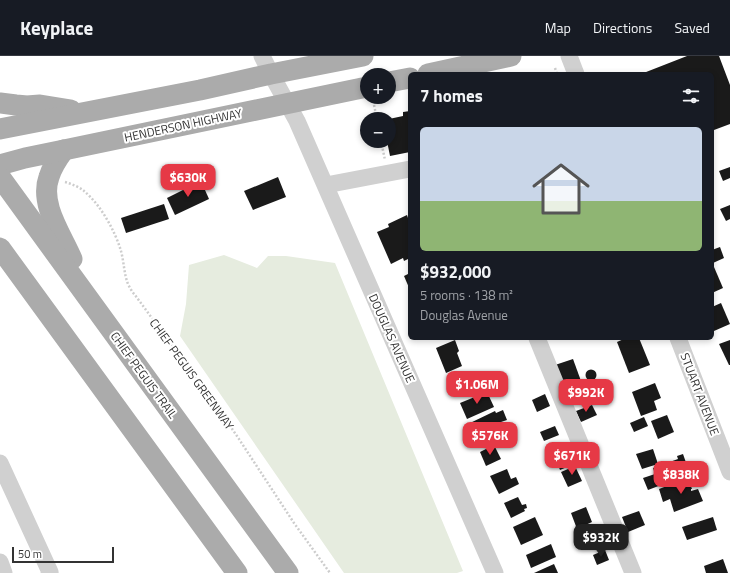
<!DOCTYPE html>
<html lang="en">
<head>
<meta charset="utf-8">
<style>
  body { margin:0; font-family:"Titillium Web",sans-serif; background:#242831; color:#f1f3f6; height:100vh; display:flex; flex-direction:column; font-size:15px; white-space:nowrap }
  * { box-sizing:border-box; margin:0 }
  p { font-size:13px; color:#9ea1a6 }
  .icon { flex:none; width:22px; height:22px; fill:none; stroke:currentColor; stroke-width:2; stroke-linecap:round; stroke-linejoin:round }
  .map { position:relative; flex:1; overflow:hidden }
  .side { position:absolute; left:408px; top:16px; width:306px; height:268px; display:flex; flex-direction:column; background:#171b24; border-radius:6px; box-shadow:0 2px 6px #0003 }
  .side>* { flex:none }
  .tools { position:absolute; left:360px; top:12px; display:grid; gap:8px }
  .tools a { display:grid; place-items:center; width:36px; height:36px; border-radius:50%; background:#171b24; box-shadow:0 2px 6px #0003; font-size:20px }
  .scale { position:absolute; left:12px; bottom:10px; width:102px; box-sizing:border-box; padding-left:4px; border:2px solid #333; border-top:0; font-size:11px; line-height:14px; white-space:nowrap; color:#333; -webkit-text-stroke:3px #fff; paint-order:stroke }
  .price { position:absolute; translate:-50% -34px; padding:0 9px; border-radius:8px; background:#e63946; color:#fff; font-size:13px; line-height:26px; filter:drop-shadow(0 1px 2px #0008) }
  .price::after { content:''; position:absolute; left:50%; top:24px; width:12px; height:9px; margin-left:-6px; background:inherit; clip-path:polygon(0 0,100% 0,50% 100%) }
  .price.current { background:#222; color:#fff }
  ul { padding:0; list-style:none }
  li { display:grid; align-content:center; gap:8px; height:212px; padding:0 12px }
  li span { display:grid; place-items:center; height:124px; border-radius:6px; color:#555 }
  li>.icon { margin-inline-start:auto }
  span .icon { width:72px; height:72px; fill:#fffc; stroke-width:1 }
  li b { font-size:17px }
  h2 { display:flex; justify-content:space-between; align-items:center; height:48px; padding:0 12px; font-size:17px }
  header { display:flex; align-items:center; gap:24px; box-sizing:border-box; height:56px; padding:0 20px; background:#171b24; border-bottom:1px solid #363941 }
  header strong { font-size:19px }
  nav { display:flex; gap:22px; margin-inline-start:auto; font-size:14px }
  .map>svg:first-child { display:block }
  .green { fill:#e6ecdf }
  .building { fill:#1a1a1a }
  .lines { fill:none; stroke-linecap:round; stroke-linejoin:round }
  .path { stroke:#cdcdcd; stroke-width:2.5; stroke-dasharray:2 2; stroke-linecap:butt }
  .minor { stroke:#d0d0d0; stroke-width:17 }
  .major { stroke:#ababab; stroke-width:21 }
  .labels { text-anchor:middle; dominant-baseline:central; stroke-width:4; stroke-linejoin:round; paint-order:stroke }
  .street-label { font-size:12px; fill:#333; stroke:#fff }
</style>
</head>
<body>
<header>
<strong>Keyplace</strong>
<nav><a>Map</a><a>Directions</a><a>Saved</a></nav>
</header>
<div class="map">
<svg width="730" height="517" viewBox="0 0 730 517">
  <rect width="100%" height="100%" fill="#fff"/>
  <polygon class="green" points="224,199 257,212 268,200 286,200 335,207 463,515 457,517 344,517 180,280 186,248 189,209"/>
  <g class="building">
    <polygon points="687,0 719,0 730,29 730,68 714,74 712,69 712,18 641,18"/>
    <polygon points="410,55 410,96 390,100 387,85 391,83 389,76 389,63 403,60 403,56"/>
    <polygon points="730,111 730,122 723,125 719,115"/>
    <polygon points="278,121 286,141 253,154 244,135"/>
    <polygon points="201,125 209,143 175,159 167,142"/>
    <polygon points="164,148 169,163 126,177 121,162"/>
    <polygon points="730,149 730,163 726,165 720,153"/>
    <polygon points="407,159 408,162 410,161 410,202 404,205 403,202 391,208 377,176 389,171 388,168"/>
    <polygon points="720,191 724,202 713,207 712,194"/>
    <polygon points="714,211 723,232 712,237 712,212"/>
    <polygon points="410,217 410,234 404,220"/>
    <polygon points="721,247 730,268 714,275 712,270 712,251"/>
    <polygon points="626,282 639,282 650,309 629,317 617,286"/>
    <polygon points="455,284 459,295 457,297 462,310 446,317 436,292"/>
    <polygon points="730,284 730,309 729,309 719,288"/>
    <polygon points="573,303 581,325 564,332 555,309"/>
    <circle cx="591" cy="319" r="5.5"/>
    <polygon points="476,317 482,330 461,340 455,327"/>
    <polygon points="655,327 661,342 654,345 657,354 641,360 632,336"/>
    <polygon points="487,336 494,351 467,363 460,347"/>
    <polygon points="545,338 550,350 537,356 532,344"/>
    <polygon points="592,349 597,359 581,366 576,355"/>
    <polygon points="503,354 507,364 501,366 504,372 476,384 468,368 495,355 496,357"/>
    <polygon points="667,359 674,376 658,383 651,365"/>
    <polygon points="644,361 648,370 634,376 630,367"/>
    <polygon points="555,370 559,379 544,385 540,376"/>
    <polygon points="494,389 501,403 486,410 480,396"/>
    <polygon points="567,393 574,408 560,414 554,399"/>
    <polygon points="653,393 658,408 642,413 636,398"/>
    <polygon points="683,398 690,418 648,434 643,422 655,418 653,412 678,403 677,400"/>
    <polygon points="575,410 582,425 568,431 561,416"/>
    <polygon points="507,413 511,423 516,421 519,428 499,438 490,420"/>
    <polygon points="688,422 692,433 691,433 691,435 698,433 703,445 674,456 670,443 663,446 659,433"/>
    <polygon points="518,441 522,449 526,448 527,452 524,453 525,455 511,462 504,447"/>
    <polygon points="586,451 592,466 577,473 571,457"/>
    <polygon points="639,455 645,469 628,476 622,461"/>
    <polygon points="535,461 543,479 521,489 513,471"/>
    <polygon points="713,461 717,474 687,484 682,471"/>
    <polygon points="551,488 556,501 531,512 526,499"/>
    <polygon points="605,494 609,504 597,509 593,499"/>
    <polygon points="723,503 728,517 706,517 704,510"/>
    <polygon points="554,508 558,517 534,517"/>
  </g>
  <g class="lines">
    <g class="path">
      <polyline points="555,12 557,18"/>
      <polyline points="374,49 377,63"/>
      <polyline points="381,85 385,104"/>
      <path d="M65,126C72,128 79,131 84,135C101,149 115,175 121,195C124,206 124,218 128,228C130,232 132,236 135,239L215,348L237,380L294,467L330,517"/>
    </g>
    <g class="minor">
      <polyline points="262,0 271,18 297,65 495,517"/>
      <polyline points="569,0 576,18"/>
      <polyline points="326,129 410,113"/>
      <polyline points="537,282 633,517"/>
      <polyline points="678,282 730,416"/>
      <polyline points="0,407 50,516 49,517"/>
      <polyline points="0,506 4,517"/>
    </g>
    <g class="major">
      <polyline points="428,18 511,0"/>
      <polyline points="389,26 410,22"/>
      <polyline points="0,47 16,49 27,50 40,49 71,54"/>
      <polyline points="0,73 200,34 271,18 363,0"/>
      <path d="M64,94C58,102 52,111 49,121C39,148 62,179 72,203"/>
      <polyline points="0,109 25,102 64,94 367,31"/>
      <polyline points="0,121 288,517"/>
      <polyline points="0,192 237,517"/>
    </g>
  </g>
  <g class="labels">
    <g class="street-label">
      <text transform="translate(183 69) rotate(-12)">HENDERSON HIGHWAY</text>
      <text transform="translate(392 282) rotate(66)">DOUGLAS AVENUE</text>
      <text transform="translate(192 318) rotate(54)">CHIEF PEGUIS GREENWAY</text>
      <text transform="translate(144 319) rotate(54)">CHIEF PEGUIS TRAIL</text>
      <text transform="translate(700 338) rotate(69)">STUART AVENUE</text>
    </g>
  </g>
</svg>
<div class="tools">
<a>+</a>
<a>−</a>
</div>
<div class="scale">50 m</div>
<b class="price" style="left:188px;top:142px">$630K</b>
<b class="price" style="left:477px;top:349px">$1.06M</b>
<b class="price" style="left:586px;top:357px">$992K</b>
<b class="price" style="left:490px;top:400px">$576K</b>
<b class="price" style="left:572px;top:420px">$671K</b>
<b class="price" style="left:681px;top:439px">$838K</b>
<b class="price current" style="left:601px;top:502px">$932K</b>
<section class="side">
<h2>7 homes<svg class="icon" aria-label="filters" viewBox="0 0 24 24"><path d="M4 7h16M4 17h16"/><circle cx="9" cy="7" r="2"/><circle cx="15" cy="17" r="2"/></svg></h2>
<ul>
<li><span style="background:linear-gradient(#c9d6e8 60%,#8fb573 0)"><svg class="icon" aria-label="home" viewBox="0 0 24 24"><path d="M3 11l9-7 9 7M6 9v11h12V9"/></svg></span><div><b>$932,000</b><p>5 rooms · 138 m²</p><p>Douglas Avenue</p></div></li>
</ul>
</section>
</div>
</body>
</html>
